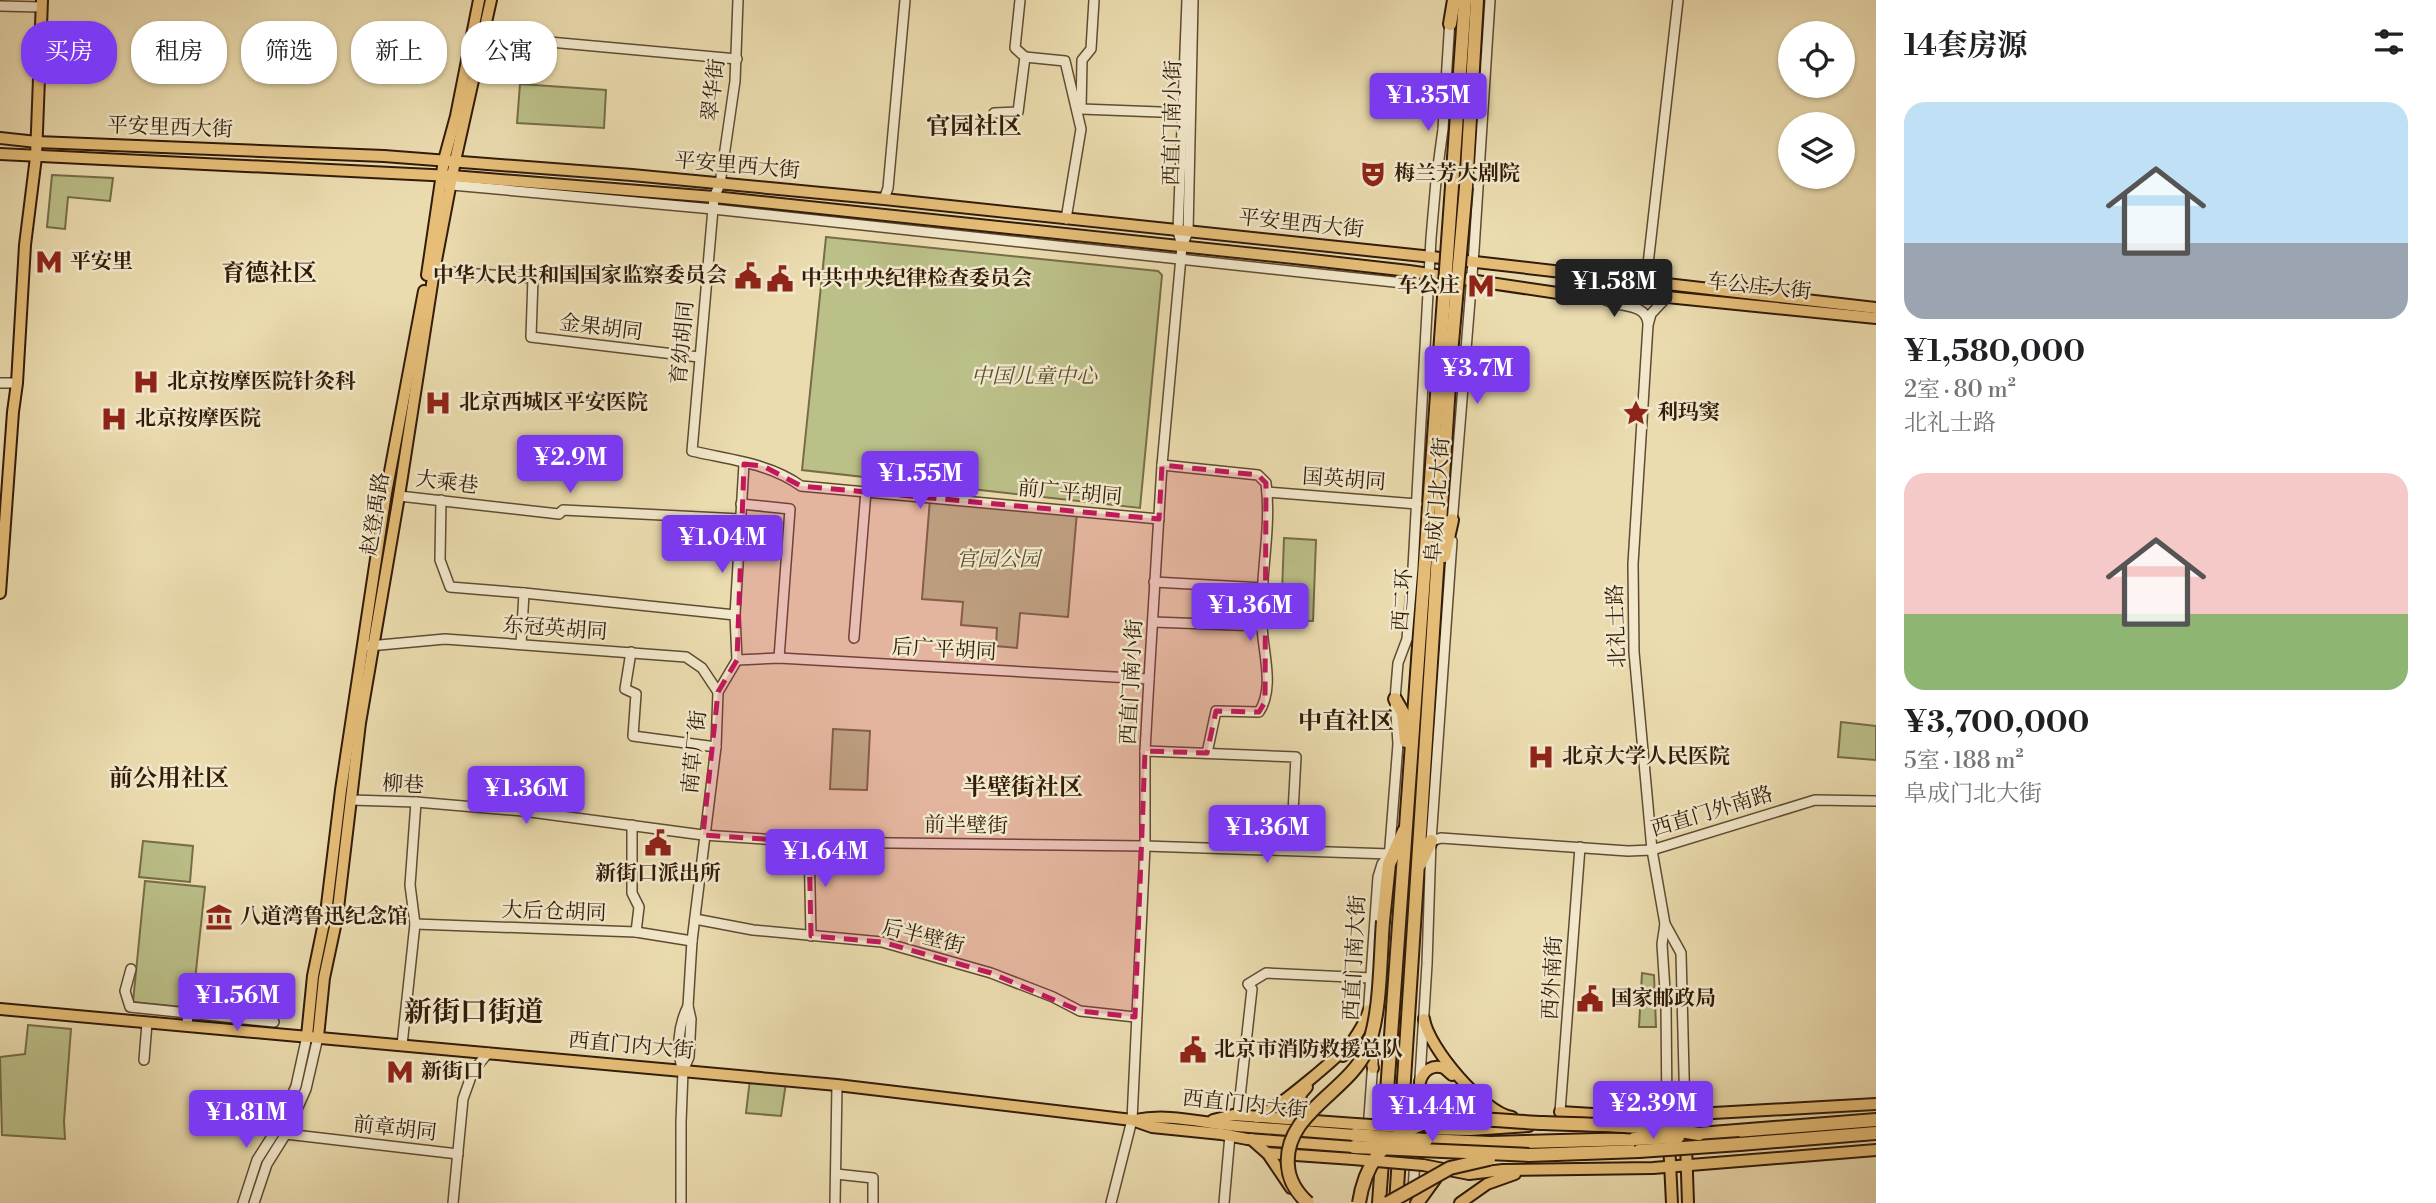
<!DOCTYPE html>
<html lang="zh">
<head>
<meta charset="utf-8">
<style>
  body { margin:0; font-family:"Libre Bodoni","Noto Serif SC",serif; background:#f6f6f6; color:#202124; height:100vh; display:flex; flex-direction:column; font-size:26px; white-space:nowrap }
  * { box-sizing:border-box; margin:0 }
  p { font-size:23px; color:#757577 }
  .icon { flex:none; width:38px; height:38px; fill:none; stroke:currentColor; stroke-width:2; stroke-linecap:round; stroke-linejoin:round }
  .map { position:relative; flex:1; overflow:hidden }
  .drawer { display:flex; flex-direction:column; background:#fff; width:560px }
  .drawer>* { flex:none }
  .banner { position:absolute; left:21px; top:21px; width:665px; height:63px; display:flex; gap:14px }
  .buttons { position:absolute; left:1778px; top:21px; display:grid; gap:14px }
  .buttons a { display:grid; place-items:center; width:77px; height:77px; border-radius:50%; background:#fff; box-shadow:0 2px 5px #0004; font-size:35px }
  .price { position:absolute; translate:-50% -60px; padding:0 16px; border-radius:7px; background:#7c3aed; color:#fff; font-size:23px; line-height:46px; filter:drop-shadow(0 2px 4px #0008) }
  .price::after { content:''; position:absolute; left:50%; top:42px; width:21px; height:16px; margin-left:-10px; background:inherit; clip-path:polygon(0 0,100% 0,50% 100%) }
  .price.on { background:#222; color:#fff }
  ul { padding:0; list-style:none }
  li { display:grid; align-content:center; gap:14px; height:371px; padding:0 28px }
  li span { display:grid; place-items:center; height:217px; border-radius:21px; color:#555 }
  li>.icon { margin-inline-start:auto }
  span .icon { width:126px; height:126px; fill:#fffc; stroke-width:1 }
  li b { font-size:30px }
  h2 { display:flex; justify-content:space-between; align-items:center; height:84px; padding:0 28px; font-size:30px }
  .pill { padding:0 24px; border-radius:28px; background:#fff; box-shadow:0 2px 5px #0004; font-size:24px; line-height:63px }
  .pill.on { background:#7c3aed; color:#fff }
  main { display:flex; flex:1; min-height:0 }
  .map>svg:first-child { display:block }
  .green { fill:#bbbf88; stroke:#766d48; stroke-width:2 }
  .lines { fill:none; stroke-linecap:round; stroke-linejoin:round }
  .minor-casing { stroke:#604b32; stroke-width:12 }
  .major-casing { stroke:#311b09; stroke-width:14 }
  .highway-casing { stroke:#311b09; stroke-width:16 }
  .minor { stroke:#f2e8cb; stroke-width:9 }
  .major { stroke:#e6be78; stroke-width:10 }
  .highway { stroke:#e6be78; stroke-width:12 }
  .major-bridge-casing { stroke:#311b09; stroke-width:14; stroke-linecap:butt }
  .highway-bridge-casing { stroke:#311b09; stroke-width:16; stroke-linecap:butt }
  .major-bridge { stroke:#e6be78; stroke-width:10 }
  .highway-bridge { stroke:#e6be78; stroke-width:12 }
  .marked { fill:#c2185b; fill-opacity:0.2; stroke:#c2185b; stroke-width:5; stroke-dasharray:14 9; stroke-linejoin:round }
  .labels { text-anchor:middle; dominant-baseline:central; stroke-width:5; stroke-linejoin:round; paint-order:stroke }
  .street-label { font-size:21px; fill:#311b09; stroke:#f2e8cb }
  .poi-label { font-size:21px; font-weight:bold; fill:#311b09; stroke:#f2e8cb; text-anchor:start }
  .park-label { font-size:21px; font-style:italic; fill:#5a4c2f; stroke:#f2e8cb }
  .quarter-label { font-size:24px; font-weight:bold; fill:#311b09; stroke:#f2e8cb }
  .district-label { font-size:28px; font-weight:bold; fill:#311b09; stroke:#f2e8cb }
</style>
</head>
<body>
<main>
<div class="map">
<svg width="1876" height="1203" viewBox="0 0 1876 1203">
  <rect width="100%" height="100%" fill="#ebdcaf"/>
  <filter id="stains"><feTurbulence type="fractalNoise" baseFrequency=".00286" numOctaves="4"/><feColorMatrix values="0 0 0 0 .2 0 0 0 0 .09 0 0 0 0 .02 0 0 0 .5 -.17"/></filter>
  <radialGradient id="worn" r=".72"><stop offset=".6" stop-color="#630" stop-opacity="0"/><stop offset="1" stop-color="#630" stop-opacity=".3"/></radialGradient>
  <g class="green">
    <polygon points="520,84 606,90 604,128 517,123"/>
    <polygon points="52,175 113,178 110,201 68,197 65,229 47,227"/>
    <polygon points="826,237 1158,271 1162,275 1140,508 802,470"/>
    <polygon points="930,499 1077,512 1068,617 1020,613 1017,648 996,646 997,628 961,625 963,602 922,599"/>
    <polygon points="1284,538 1316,540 1313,621 1281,620"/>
    <polygon points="1841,722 1876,726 1876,760 1838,757"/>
    <polygon points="833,729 870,731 867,790 830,789"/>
    <polygon points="143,841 193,846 190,882 139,877"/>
    <polygon points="145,881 205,887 192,1008 133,1002"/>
    <polygon points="1642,973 1654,975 1656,1027 1639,1027"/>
    <polygon points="28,1025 71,1029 64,1121 65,1139 2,1135 0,1057 25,1054"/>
    <polygon points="750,1079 786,1083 781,1116 746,1113"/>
  </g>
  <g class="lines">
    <g class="minor-casing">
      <g id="minor">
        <path d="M738,0L735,81L720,184L714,197L692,451C730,460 769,463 801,486L1159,519"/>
        <polyline points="1094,0 1091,49 1082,60 1081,109 1186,113"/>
        <polyline points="0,6 41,7"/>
        <polyline points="484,36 737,59"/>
        <polyline points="1025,57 1065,61 1081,129 1066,219"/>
        <polyline points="994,113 1018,112 1025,57 1015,48 1020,0"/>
        <polyline points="445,180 452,185 713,209 1450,288"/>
        <polyline points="884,199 888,188 905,0"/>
        <polyline points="1182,246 1188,232 1193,0"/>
        <polyline points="434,271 533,278 531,337 699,357"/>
        <polyline points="1646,282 1678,0"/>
        <polyline points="1667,297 1651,314 1648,325 1633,564 1634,652 1652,850 1665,924 1662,944 1666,1006 1667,1115"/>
        <path d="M1602,298C1617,309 1645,301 1648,323"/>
        <polyline points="0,383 17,383"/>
        <path d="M1162,465L1258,475L1266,483C1272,530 1259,579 1262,626C1263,653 1275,688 1259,712L1216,711L1207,753"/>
        <polyline points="1267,492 1417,504"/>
        <polyline points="399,496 559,514 563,510 740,519"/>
        <polyline points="441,500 440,560 450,587 524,593 521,644"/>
        <polyline points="741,504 790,509 779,658"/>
        <polyline points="1452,524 1474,250 1490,0"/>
        <polyline points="1154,582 1263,588"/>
        <polyline points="524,593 735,615"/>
        <polyline points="1153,622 1262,626"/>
        <polyline points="854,638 866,491"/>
        <polyline points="369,646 445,639 686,657 702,668 718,692"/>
        <polyline points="631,652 625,689 636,694 633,736 716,747"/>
        <polyline points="737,660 779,658 1149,679"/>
        <polyline points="1145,751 1296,757 1291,850"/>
        <polyline points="351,800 416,802 523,811 703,835 809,842 1145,846 1390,854"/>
        <polyline points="632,825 632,893 639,907 636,932"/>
        <polyline points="1431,841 1441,838 1628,851 1652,850 1815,800 1876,801"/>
        <polyline points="809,842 811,936"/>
        <polyline points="1389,859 1398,744 1395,699 1398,663 1407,639 1413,568 1431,238 1436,181 1443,129 1450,19"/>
        <polyline points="695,919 753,930 882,942 991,973 1053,997 1080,1011 1135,1017"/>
        <polyline points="415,924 636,932 692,941"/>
        <polyline points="1665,924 1681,953 1685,1114"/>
        <polyline points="131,969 125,991 130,1007 188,1013"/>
        <polyline points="1368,1016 1378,877 1382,864 1390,854"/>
        <polyline points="187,1026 188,1013 274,1022"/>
        <polyline points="402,1045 415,924 410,885 416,802"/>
        <polyline points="144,1060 147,1023"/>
        <path d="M683,1071C676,1050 678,1026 688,1006"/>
        <polyline points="1560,1112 1580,847"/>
        <polyline points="1238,1115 1252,989 1248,984 1266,973 1371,978"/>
        <polyline points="1368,1131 1373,1061"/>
        <polyline points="286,1134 458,1154"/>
        <polyline points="836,1174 873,1178 873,1203"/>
        <polyline points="1413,1191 1427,964 1431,841 1452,541"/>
        <polyline points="243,1203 257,1160 278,1127 296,1086 307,1036"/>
        <polyline points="254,1203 267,1164 287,1132 306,1089 318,1037"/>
        <polyline points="453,1203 463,1099 473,1071 488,1053"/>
        <polyline points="681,1203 681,1122 683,1071 689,1057 691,1019 688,1006 692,941 716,747 718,692 737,660 735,615 744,464"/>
        <polyline points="835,1203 837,1085"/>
        <polyline points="1111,1203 1132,1120 1145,846 1145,751 1149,679 1162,465 1182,246 1178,231 1187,0"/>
        <polyline points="1224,1203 1230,1135"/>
      </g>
    </g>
    <g class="major-casing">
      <g id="major">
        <polyline points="0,138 37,142 384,156 632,175 884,199 1423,256 1876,308"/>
        <polyline points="0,154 452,176 714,197 1303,259 1409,271 1578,296 1602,298 1667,297 1876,318"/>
        <polyline points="427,275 444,160 456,116 479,0"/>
        <polyline points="0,593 13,412 17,383 25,245 36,157 42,0"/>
        <polyline points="0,1009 837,1085 1132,1120 1152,1127 1221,1134 1247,1139 1354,1147"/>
        <path d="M1424,1019C1428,1047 1484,1113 1512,1117"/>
        <polyline points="307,1036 313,976 326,913 341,790 386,493 424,291"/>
        <polyline points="318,1037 324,978 337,917 360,723 399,496 434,271 455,161 491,0"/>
        <path d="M1343,1056L1351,1050C1365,1049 1371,1055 1373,1068"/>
        <path d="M1420,1082C1423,1070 1433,1064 1444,1068L1452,1075"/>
        <polyline points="1307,1087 1301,1094 1299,1107 1304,1115 1313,1121"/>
        <polyline points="1560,1112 1642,1117 1876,1104"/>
        <polyline points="1685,1114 1688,1203"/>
        <path d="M1257,1117C1274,1112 1342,1054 1354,1039C1360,1030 1366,1020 1369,1010"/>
        <path d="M1135,1120C1169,1113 1202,1123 1237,1126C1276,1129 1316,1132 1355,1135"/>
        <polyline points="1213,1120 1233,1115 1356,1124"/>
        <polyline points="1427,1129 1470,1130 1529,1126"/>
        <polyline points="1251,1139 1268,1154 1291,1188"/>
        <polyline points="1669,1142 1672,1203"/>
        <polyline points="1268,1153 1353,1159"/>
        <polyline points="1423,1165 1469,1174 1503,1170 1653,1168 1876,1150"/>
        <polyline points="1460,1203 1487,1184 1515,1174"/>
      </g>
    </g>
    <g class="highway-casing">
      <g id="highway">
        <polyline points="1450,24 1454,0"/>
        <polyline points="1452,186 1465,0"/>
        <polyline points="1466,187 1477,0"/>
        <polyline points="1444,556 1452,520"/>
        <polyline points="1395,699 1403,713 1406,741"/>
        <polyline points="1420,864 1431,841"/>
        <polyline points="1383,921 1389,864 1404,831"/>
        <polyline points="1699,1134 1876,1120"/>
        <polyline points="1426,1140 1490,1143 1634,1139"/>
        <polyline points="1740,1144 1876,1133"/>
        <polyline points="1529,1155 1639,1151"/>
        <polyline points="1379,1203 1440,353"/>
        <polyline points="1396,1203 1451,354"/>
        <polyline points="1417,1203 1435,1178"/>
      </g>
    </g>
    <use href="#minor" class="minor"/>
    <use href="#major" class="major"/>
    <use href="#highway" class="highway"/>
    <g class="major-bridge-casing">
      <g id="major-bridge">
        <polyline points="1356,1124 1414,1128"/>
        <polyline points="1353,1159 1423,1165"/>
      </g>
    </g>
    <g class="highway-bridge-casing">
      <g id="highway-bridge">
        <polyline points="1440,353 1452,186"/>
        <polyline points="1451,354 1466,187"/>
        <polyline points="1355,1135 1426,1140"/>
        <polyline points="1634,1139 1678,1137"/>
        <polyline points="1354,1147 1529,1155"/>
        <polyline points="1639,1151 1740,1144"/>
        <path d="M1308,1203C1297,1193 1289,1181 1288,1166C1283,1113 1349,1092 1367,1049C1381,1016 1380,958 1383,921"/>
        <path d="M1359,1203C1364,1170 1380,1142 1412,1128C1448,1112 1505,1122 1544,1123C1596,1125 1648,1125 1699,1134"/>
        <polyline points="1388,1203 1450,1168 1489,1159"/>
      </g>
    </g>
    <use href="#major-bridge" class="major-bridge"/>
    <use href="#highway-bridge" class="highway-bridge"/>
  </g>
  <path class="marked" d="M744,464L763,466L801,486L1159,519L1162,465L1258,475L1266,483L1265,702L1259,712L1216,711L1207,753L1145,751L1135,1017L1080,1011L991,973L882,942L811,936L809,842L703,835L718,692L737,660Z"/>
  <defs>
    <g id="theatre-bare" transform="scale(2.1)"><path d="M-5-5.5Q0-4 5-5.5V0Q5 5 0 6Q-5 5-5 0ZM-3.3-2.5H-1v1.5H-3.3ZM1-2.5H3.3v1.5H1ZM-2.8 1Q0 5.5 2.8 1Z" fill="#8f2418" stroke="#f2e8cb" stroke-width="2.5" paint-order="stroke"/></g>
    <g id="metro-bare" transform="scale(2.1)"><path d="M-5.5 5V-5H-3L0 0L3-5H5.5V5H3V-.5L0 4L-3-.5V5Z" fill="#8f2418" stroke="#f2e8cb" stroke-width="2.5" paint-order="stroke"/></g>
    <g id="civic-bare" transform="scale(2.1)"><path d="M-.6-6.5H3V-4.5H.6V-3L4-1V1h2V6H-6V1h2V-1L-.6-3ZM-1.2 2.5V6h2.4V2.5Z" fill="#8f2418" stroke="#f2e8cb" stroke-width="2.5" paint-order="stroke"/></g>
    <g id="hospital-bare" transform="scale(2.1)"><path d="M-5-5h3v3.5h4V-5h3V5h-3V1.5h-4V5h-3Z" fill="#8f2418" stroke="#f2e8cb" stroke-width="2.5" paint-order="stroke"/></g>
    <g id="sight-bare" transform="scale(2.1)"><path d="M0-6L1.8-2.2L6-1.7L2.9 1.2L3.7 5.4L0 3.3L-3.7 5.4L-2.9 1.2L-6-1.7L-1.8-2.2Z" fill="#8f2418" stroke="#f2e8cb" stroke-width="2.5" paint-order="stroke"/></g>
    <g id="museum-bare" transform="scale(2.1)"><path d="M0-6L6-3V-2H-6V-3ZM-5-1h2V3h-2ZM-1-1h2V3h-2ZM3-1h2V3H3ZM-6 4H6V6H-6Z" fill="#8f2418" stroke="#f2e8cb" stroke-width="2.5" paint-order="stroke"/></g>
  </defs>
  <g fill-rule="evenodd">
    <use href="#theatre-bare" x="1373" y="174"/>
    <use href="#metro-bare" x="49" y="262"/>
    <use href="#civic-bare" x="748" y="276"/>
    <use href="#civic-bare" x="780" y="279"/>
    <use href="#metro-bare" x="1481" y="286"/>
    <use href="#hospital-bare" x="146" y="382"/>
    <use href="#hospital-bare" x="438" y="403"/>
    <use href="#sight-bare" x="1636" y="413"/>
    <use href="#hospital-bare" x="114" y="419"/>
    <use href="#hospital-bare" x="1541" y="757"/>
    <use href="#civic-bare" x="658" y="843"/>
    <use href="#museum-bare" x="219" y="917"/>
    <use href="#civic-bare" x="1590" y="999"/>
    <use href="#civic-bare" x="1193" y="1050"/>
    <use href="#metro-bare" x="400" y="1072"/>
  </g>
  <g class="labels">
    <g class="street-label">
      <text transform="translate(714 90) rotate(-83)">翠华街</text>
      <text transform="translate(1173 123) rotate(-89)">西直门南小街</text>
      <text transform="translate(170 128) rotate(2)">平安里西大街</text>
      <text transform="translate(737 166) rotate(5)">平安里西大街</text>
      <text transform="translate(1301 224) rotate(6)">平安里西大街</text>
      <text transform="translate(1759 287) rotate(6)">车公庄大街</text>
      <text transform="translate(601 328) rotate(7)">金果胡同</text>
      <text transform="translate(683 343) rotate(-85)">育幼胡同</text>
      <text transform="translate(1344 480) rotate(4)">国英胡同</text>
      <text transform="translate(447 483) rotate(7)">大乘巷</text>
      <text transform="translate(1070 493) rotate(5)">前广平胡同</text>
      <text transform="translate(1438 500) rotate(-86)">阜成门北大街</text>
      <text transform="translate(376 514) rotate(-81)">赵登禹路</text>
      <text transform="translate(1403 600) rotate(-86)">西二环</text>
      <text transform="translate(1617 626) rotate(-92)">北礼士路</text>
      <text transform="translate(555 629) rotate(4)">东冠英胡同</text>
      <text transform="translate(944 650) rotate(3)">后广平胡同</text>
      <text transform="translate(1132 682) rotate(-87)">西直门南小街</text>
      <text transform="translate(695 752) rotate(-84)">南草厂街</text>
      <text transform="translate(403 785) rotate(3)">柳巷</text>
      <text transform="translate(1712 812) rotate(-17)">西直门外南路</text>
      <text transform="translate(966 826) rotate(1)">前半壁街</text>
      <text transform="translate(554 912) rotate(2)">大后仓胡同</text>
      <text transform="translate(923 937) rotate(14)">后半壁街</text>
      <text transform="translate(1355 958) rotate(-87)">西直门南大街</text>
      <text transform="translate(1553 978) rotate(-87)">西外南街</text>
      <text transform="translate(631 1046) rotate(5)">西直门内大街</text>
      <text transform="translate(1245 1105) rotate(6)">西直门内大街</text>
      <text transform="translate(395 1129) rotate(6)">前章胡同</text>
    </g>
    <g class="poi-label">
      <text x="1394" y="174">梅兰芳大剧院</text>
      <text x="70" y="262">平安里</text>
      <text x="727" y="276" text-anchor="end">中华人民共和国国家监察委员会</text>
      <text x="801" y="279">中共中央纪律检查委员会</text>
      <text x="1460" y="286" text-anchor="end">车公庄</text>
      <text x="167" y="382">北京按摩医院针灸科</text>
      <text x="459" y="403">北京西城区平安医院</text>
      <text x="1657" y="413">利玛窦</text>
      <text x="135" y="419">北京按摩医院</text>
      <text x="1562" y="757">北京大学人民医院</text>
      <text x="658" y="874" text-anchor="middle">新街口派出所</text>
      <text x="240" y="917">八道湾鲁迅纪念馆</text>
      <text x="1611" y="999">国家邮政局</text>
      <text x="1214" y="1050">北京市消防救援总队</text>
      <text x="421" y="1072">新街口</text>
    </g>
    <g class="park-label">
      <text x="1034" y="377">中国儿童中心</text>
      <text x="998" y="560">官园公园</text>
    </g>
    <g class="quarter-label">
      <text x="974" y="127">官园社区</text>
      <text x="269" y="274">育德社区</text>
      <text x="1346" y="722">中直社区</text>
      <text x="169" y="779">前公用社区</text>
      <text x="1023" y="788">半壁街社区</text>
    </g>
    <g class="district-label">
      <text x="474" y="1012">新街口街道</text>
    </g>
  </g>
  <rect width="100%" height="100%" filter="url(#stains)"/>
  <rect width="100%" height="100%" fill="url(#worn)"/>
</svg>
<div class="buttons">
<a><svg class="icon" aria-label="locate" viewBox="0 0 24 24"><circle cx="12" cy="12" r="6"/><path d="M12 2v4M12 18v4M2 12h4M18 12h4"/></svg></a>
<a><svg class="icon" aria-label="layers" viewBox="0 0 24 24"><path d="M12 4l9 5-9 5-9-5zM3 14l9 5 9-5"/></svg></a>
</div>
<b class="price" style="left:1428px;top:133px">¥1.35M</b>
<b class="price on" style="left:1614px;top:319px">¥1.58M</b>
<b class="price" style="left:1477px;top:406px">¥3.7M</b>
<b class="price" style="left:570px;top:495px">¥2.9M</b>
<b class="price" style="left:920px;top:511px">¥1.55M</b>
<b class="price" style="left:722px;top:575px">¥1.04M</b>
<b class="price" style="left:1250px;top:643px">¥1.36M</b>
<b class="price" style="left:526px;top:826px">¥1.36M</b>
<b class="price" style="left:1267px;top:865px">¥1.36M</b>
<b class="price" style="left:825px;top:889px">¥1.64M</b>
<b class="price" style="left:237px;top:1033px">¥1.56M</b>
<b class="price" style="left:1653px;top:1141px">¥2.39M</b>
<b class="price" style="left:1432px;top:1144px">¥1.44M</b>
<b class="price" style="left:246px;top:1150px">¥1.81M</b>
<div class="banner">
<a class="pill on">买房</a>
<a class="pill">租房</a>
<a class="pill">筛选</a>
<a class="pill">新上</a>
<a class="pill">公寓</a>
</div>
</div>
<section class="drawer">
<h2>14套房源<svg class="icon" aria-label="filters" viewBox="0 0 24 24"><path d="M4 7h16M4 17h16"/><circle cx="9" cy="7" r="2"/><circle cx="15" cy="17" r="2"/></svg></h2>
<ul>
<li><span style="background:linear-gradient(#bfe0f5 65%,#9aa5b1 0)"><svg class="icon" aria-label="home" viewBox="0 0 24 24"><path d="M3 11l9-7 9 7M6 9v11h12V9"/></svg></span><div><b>¥1,580,000</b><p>2室 · 80 m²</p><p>北礼士路</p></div></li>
<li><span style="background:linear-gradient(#f6c9c9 65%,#8fb573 0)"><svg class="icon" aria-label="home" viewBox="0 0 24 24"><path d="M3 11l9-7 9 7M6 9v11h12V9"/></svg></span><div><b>¥3,700,000</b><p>5室 · 188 m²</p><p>阜成门北大街</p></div></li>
</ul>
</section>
</main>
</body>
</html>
